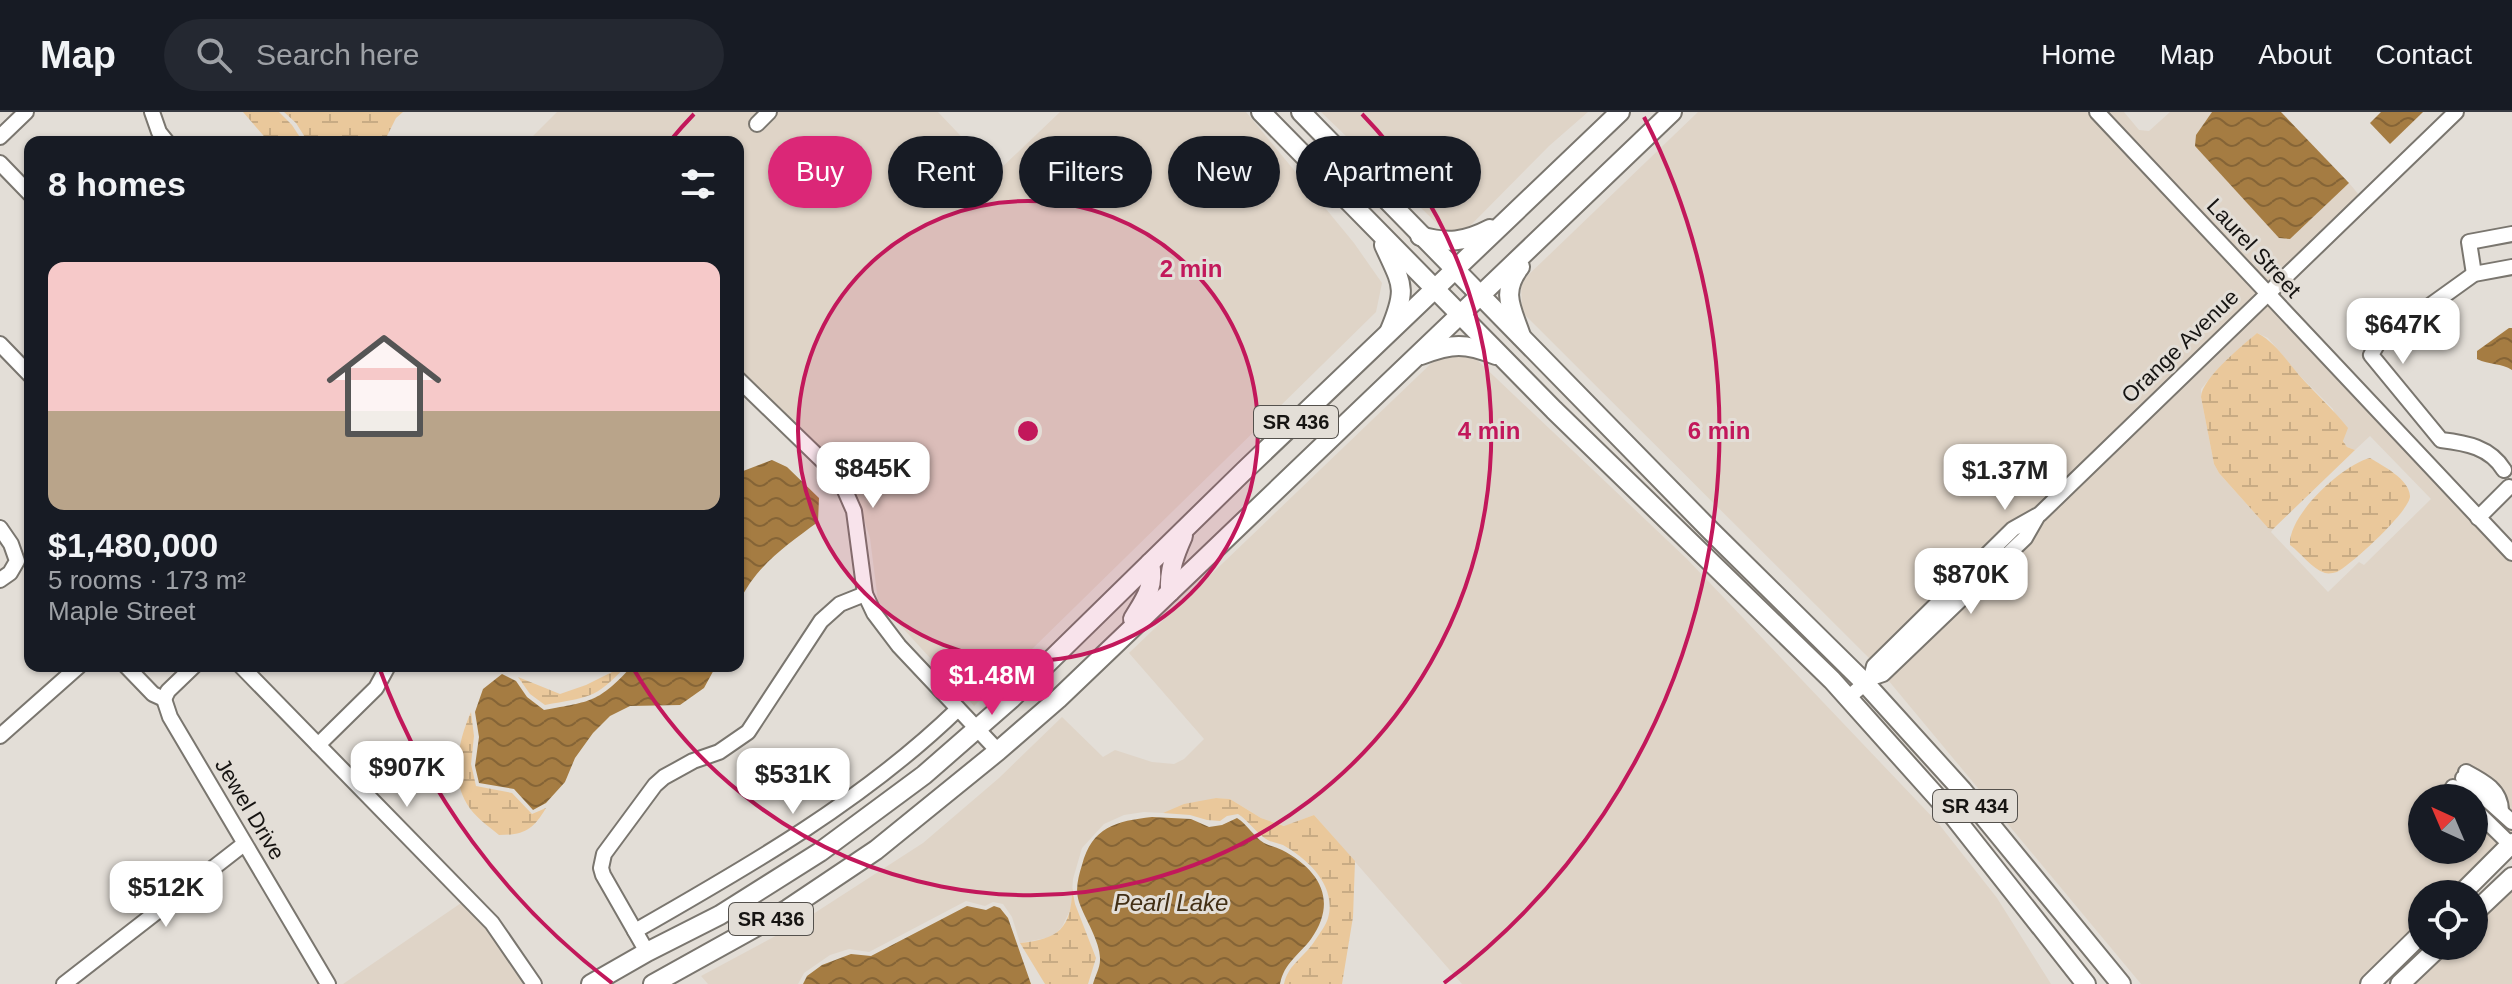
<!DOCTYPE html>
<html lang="en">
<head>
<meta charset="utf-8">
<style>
  body { margin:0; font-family:Arial,sans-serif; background:#242831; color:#f1f3f6; height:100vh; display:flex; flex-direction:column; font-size:30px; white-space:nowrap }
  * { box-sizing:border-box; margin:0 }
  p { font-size:26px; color:#9ea1a6 }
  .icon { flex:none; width:44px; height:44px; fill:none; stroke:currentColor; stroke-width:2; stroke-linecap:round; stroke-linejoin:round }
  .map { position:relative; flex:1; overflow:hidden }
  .sheet { position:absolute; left:24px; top:24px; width:720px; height:536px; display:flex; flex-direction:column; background:#171b24; border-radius:16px; box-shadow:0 2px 6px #0004 }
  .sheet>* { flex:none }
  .guide { position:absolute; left:768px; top:24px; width:760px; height:72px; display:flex; gap:16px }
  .needle { width:52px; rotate:316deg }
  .tools { position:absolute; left:2408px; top:672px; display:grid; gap:16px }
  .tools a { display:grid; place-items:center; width:80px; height:80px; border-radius:50%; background:#171b24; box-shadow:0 2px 6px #0004; font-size:40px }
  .price { position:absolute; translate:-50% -68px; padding:0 18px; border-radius:16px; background:#fff; color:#222; font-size:26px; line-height:52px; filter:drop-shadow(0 2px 4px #0008) }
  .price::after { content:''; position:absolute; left:50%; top:48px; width:24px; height:18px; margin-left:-12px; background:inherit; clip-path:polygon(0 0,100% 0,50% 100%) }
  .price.current { background:#db2777; color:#fff }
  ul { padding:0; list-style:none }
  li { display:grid; align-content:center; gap:16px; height:424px; padding:0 24px }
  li+li { border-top:2px solid #363941 }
  li span { display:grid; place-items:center; height:248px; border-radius:16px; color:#555 }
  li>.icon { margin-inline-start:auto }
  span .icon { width:144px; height:144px; fill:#fffc; stroke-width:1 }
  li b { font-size:34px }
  h2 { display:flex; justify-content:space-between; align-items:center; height:96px; padding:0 24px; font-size:34px }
  .pill { padding:0 28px; border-radius:36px; background:#171b24; box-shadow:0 2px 6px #0004; font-size:28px; line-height:72px }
  .pill.current { background:#db2777; color:#fff }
  header { display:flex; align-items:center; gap:48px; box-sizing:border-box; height:112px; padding:0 40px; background:#171b24; border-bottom:2px solid #363941 }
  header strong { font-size:38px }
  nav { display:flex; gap:44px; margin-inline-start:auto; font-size:28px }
  .search { width:560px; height:72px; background:#242831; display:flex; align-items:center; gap:20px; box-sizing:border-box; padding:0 28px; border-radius:44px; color:#9ea1a6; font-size:30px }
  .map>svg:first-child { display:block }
  .built { fill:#dfd4c7; fill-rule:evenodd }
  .wetland { fill:url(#wetland-marsh) }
  .water { fill:url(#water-waves) }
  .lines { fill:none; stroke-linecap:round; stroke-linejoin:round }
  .minor-casing { stroke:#7a766f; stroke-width:18 }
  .major-casing { stroke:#7a766f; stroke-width:22 }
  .minor { stroke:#fff; stroke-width:14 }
  .major { stroke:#fff; stroke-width:18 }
  .ring { fill:none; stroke:#c2185b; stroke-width:4 }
  .labels { text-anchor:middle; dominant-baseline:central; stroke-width:6; stroke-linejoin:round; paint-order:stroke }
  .shield { fill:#e3ded7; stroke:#54514d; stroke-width:2 }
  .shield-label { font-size:20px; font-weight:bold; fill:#161412 }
  .street-label { font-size:22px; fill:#161412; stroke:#e3ded7 }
  .water-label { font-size:24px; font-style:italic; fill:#422f15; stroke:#e3ded7 }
  .centre { fill:#c2185b; stroke:#e3ded7; stroke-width:4 }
  .ring-label { font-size:24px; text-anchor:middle; font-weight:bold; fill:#c2185b; stroke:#e3ded7; stroke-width:6; stroke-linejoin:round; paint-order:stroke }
</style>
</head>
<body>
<header>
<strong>Map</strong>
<div class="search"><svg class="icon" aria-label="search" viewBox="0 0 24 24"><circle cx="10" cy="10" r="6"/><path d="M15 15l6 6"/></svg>Search here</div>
<nav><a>Home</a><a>Map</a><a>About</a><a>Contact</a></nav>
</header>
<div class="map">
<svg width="2512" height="872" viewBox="0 0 2512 872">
  <defs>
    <pattern id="wetland-marsh" width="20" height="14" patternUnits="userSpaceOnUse" patternTransform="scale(2)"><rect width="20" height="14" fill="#eac89b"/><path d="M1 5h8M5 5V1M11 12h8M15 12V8" fill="none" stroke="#c8ab84"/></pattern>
    <pattern id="water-waves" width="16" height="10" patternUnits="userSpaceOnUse" patternTransform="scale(2)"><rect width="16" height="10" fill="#a57c42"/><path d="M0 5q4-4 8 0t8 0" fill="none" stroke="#856436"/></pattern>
  </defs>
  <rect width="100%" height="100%" fill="#e3ded7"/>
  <g class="built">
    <polygon points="557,0 761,0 750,11 758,19 777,0 938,0 996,61 1060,0 1246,0 1354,131 1382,171 1376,200 974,594 878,489 870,426 857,386 826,343 738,260 738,30 527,30"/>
    <polygon points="1321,0 1588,0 1549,34 1463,121 1446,120"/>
    <polygon points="1698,0 2091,0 2259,181 1876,553 1522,200 1521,170"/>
    <polygon points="2104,0 2124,0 2139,18 2149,19 2170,0 2212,0 2196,23 2290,127 2349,71 2360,84 2266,174"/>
    <path d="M2267,189L2512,449V703L2499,705L2512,717V723L2509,726L2474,690V686H2422V738H2474V704L2502,733L2453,782H2422V813L2363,872H2141L1883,562ZM2257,221L2268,226L2299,263L2333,297L2343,325V328L2347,335L2355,338L2370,324L2431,387L2364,453L2359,450L2328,480L2271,420L2273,417L2268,416L2219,361L2214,352L2201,285V277L2215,260Z"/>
    <polygon points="1442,241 1476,247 1687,447 1938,711 1997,786 2051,872 1462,872 1314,703 1285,714 1261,706 1230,687 1216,686 1163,701 1144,700 1124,703 1104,712 1082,736 1073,767 1071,796 1062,815 1052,825 1020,831 1012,805 1003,792 993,790 985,794 966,789 869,840 849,837 830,843 804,861 798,872 708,872 701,864 796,813 923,731 999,666 1062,605 1103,645 1115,638 1152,650 1174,652 1184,647 1204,627 1129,541"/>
    <polygon points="2512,773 2512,872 2409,872 2448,834 2474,834 2474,809"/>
    <polygon points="464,789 488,814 528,872 343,872"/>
  </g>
  <g class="wetland">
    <polygon points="243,0 279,0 292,13 303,30 269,30"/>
    <polygon points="284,0 403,0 396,6 384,30 308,30 296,11"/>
    <path d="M2257,221C2275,230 2286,248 2299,263C2315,281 2333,297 2348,316L2343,329L2347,335L2355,338L2273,417L2268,416L2219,361L2214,352L2201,285C2202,266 2242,234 2257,221Z"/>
    <path d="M2370,346C2383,354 2409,367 2410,384C2411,398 2351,453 2337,460C2333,461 2329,462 2325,461C2312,457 2301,441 2290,433C2288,403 2342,353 2370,346Z"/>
    <path d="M619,554H626C595,588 587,585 545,593L530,582L518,565L560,582L586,573L616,558Z"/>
    <path d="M471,600L474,624L471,652L476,674L512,681L532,702L546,696C533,718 524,723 499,723C488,714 474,704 467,692C450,665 459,627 471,600Z"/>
    <path d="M1216,686L1230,687L1261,706L1284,714L1314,703L1355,749L1353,805L1342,872H1284C1288,852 1306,844 1316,827C1320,821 1326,813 1328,806C1337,774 1308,747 1283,733C1277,731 1270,730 1266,727C1255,720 1249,709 1238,702L1227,704L1220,709L1207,708L1190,703L1163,701L1184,692Z"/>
    <path d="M1072,776L1075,792L1096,846L1088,872H1045L1020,831C1058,827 1072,817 1072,776Z"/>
  </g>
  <g class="water">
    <polygon points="2212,0 2281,0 2349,71 2290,127 2279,126 2195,34 2196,23"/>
    <polygon points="2381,0 2423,0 2390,32 2370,11"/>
    <path d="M2509,216H2512V258C2502,251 2489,253 2477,247V239Z"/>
    <path d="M772,348L787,355L819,386L818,410C785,434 756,454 738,492V361Z"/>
    <path d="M632,554H716L704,576L680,593L630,594L610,604L593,621L575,646L565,670L546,691L533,698L514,677L479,671L475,654L479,625L475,600L483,577L502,562L516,569L527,585L544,598C592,589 598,591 632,554Z"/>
    <path d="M1152,705L1191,707L1209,715L1222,713L1237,706C1248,713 1254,725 1264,731C1270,734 1276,735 1282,738C1320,758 1338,789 1311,827C1299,843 1284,851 1280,872H1093C1095,864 1100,856 1100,848C1101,831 1085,807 1079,790C1075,777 1078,766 1082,753C1092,715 1116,709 1152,705Z"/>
    <polygon points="967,794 986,798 994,794 1000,796 1008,806 1031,872 803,872 807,864 822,853 851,842 871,844"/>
  </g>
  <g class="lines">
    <g class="minor-casing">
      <g id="minor">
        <polyline points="152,0 159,20 167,30"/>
        <polyline points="2097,0 2512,441"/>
        <polyline points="757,12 769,0"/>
        <polyline points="0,25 26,0"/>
        <polyline points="0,51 30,82"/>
        <polyline points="2474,162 2469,130 2512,122"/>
        <polyline points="0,232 30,263"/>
        <polyline points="738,267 832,358 843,374 854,399 865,482 874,501 899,534 998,639"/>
        <path d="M2504,358C2490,335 2466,331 2441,328L2371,243L2378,231L2474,162L2512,155"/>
        <polyline points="2478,406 2509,375"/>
        <polyline points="0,416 11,432 17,449 10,461 0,468"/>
        <polyline points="126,554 153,582 164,587"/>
        <polyline points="241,554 492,811 534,872"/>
        <polyline points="1871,566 1874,554 2013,417 2040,402 2456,0"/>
        <polyline points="1848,586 1871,566 1883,562 2025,426 2037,405"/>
        <polyline points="164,587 170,605 328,872"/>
        <polyline points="164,587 168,579 194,554"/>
        <polyline points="0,624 79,554"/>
        <polyline points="318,633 376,576 388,554"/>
        <path d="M2466,660C2483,669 2501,678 2501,699"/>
        <polyline points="2463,666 2512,710"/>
        <polyline points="2453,675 2464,686"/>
        <polyline points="2474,697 2512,734"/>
        <path d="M635,819C749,754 863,689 958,597"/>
        <polyline points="647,840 603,763 601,756 604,742 655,673 664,665 693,649 719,640 748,620 821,509 840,492 865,482"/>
        <polyline points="64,872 244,732"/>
      </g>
    </g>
    <g class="major-casing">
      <g id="major">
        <polyline points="1261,0 1554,298 1832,568 1951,701 2086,872"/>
        <polyline points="1301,0 1711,419 1865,571 1962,678 2121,872"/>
        <path d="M1420,124C1447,132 1465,130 1490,117"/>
        <path d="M1384,133C1402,173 1408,175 1390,218"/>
        <path d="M1520,155C1500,180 1512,197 1521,224"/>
        <path d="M1421,243C1453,231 1465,231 1496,243"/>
        <path d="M1170,480C1169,458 1174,444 1183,424"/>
        <path d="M1133,507C1145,487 1155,475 1150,451"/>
        <polyline points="2461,782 2512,731"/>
        <polyline points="2474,801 2512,765"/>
        <polyline points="591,872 647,840 720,803 820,740 924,663 1011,587 1244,359 1620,0"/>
        <polyline points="653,872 788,797 876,738 998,639 1058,587 1672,0"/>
        <polyline points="2370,872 2422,821"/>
        <polyline points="2400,872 2440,834"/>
      </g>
    </g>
    <use href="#minor" class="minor"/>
    <use href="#major" class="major"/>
  </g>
  <circle cx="1028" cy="319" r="230" fill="#c2185b" fill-opacity=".12"/>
  <g class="ring">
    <circle cx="1028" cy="319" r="230"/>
    <path d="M670 29A461 461 0 0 1 694 2M1362 2A461 461 0 1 1 633 556"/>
    <path d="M612 871A691 691 0 0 1 379 555M1644 5A691 691 0 0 1 1444 871"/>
  </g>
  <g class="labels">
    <g class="shield">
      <rect x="1254" y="294" width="84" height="32" rx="6"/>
      <rect x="1933" y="678" width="84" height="32" rx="6"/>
      <rect x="729" y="791" width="84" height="32" rx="6"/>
    </g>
    <g class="shield-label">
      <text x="1296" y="310">SR 436</text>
      <text x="1975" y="694">SR 434</text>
      <text x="771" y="807">SR 436</text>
    </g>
    <g class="street-label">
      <text transform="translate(2254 136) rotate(47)">Laurel Street</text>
      <text transform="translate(2180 234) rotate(-44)">Orange Avenue</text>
      <text transform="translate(250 697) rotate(59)">Jewel Drive</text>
    </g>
    <g class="water-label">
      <text x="1171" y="790">Pearl Lake</text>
    </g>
  </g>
  <circle cx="1028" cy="319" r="12" class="centre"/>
  <g class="ring-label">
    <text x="1191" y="165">2 min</text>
    <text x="1489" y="327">4 min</text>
    <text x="1719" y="327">6 min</text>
  </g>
</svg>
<div class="tools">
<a><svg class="needle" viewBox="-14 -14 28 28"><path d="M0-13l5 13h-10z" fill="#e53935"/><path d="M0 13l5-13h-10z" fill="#9ea1a6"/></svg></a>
<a><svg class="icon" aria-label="locate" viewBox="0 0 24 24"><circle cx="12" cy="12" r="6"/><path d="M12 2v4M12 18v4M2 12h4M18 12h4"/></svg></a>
</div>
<b class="price" style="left:2403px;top:254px">$647K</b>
<b class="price" style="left:873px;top:398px">$845K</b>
<b class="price" style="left:2005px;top:400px">$1.37M</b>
<b class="price" style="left:1971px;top:504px">$870K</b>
<b class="price current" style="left:992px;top:605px">$1.48M</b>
<b class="price" style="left:407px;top:697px">$907K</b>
<b class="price" style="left:793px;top:704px">$531K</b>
<b class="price" style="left:166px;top:817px">$512K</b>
<div class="guide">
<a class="pill current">Buy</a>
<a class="pill">Rent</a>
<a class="pill">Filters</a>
<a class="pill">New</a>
<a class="pill">Apartment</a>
</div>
<section class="sheet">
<h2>8 homes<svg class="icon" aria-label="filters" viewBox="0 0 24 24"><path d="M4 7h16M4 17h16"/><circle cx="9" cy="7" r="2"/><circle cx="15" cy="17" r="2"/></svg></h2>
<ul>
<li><span style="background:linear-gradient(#f6c9c9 60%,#b9a48a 0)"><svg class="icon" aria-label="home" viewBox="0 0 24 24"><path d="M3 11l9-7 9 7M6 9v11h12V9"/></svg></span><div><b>$1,480,000</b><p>5 rooms · 173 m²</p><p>Maple Street</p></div></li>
</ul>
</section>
</div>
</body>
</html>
